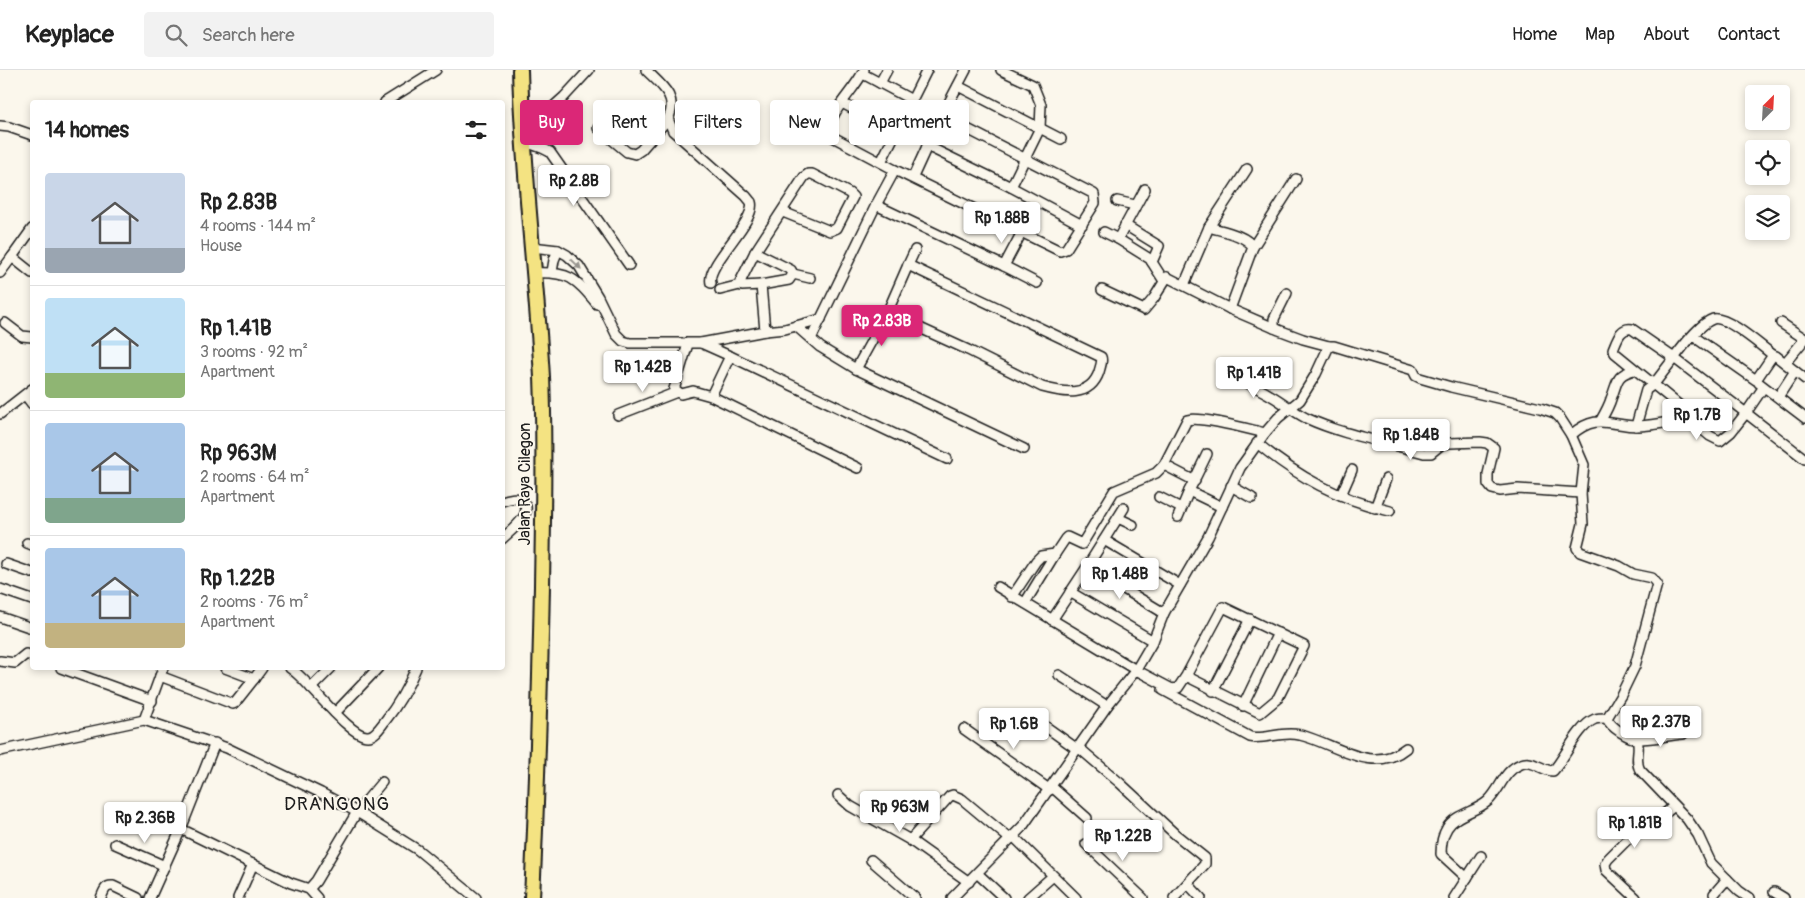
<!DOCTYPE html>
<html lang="en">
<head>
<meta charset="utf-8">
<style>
  body { margin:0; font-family:Pangolin,sans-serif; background:#f2f2f2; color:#222; height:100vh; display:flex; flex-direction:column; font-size:19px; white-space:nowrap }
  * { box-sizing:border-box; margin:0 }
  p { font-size:16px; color:#767676 }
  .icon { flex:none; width:28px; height:28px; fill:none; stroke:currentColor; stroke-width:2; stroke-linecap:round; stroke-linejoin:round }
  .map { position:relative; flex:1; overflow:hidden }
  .panel { position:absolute; left:30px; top:30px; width:475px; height:570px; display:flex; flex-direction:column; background:#fff; border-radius:5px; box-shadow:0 2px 8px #0003 }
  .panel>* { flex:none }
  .guide { position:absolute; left:520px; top:30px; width:475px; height:45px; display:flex; gap:10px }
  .needle { width:32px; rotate:24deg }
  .tools { position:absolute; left:1745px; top:15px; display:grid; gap:10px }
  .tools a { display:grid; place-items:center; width:45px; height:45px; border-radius:5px; background:#fff; box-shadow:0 2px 8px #0003; font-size:25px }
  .price { position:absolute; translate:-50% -42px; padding:0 11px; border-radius:5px; background:#fff; color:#222; font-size:16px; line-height:32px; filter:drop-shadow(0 1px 2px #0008) }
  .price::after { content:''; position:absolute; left:50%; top:30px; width:15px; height:11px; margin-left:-8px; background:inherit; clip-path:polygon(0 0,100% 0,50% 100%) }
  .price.selected { background:#db2777; color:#fff }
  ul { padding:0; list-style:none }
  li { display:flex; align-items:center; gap:15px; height:125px; padding:0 15px }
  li+li { border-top:1px solid #e0e0e0 }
  li span { display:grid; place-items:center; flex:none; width:140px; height:100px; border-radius:5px; color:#555 }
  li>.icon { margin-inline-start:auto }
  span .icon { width:60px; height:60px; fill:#fffc; stroke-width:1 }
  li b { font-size:21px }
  h2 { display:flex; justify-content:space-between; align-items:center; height:60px; padding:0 15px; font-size:21px }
  .pill { padding:0 18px; border-radius:5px; background:#fff; box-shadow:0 2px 8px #0003; font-size:18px; line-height:45px }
  .pill.selected { background:#db2777; color:#fff }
  header { display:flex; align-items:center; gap:30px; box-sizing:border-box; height:70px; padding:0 25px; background:#fff; border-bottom:1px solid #e0e0e0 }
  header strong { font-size:24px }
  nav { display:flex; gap:28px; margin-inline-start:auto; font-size:18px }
  .search { width:350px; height:45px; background:#f2f2f2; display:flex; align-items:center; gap:12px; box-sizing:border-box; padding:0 18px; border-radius:5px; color:#767676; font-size:19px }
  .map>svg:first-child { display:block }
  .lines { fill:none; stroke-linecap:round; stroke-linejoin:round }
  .minor-casing { stroke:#1c1c1c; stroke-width:12 }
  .highway-casing { stroke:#1c1c1c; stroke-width:18 }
  .minor { stroke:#fbf7ec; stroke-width:9 }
  .highway { stroke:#f4e382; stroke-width:14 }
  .oneway { fill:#97948e }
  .labels { text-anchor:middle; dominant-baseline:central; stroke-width:4; stroke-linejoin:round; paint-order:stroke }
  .street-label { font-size:16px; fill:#1c1c1c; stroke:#fbf7ec }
  .quarter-label { font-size:19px; letter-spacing:1px; fill:#1c1c1c; stroke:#fbf7ec }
</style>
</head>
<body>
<header>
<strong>Keyplace</strong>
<div class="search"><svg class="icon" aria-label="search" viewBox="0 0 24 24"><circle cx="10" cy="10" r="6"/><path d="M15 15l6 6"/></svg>Search here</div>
<nav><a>Home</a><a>Map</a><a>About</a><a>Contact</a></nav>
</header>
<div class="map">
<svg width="1805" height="828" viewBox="0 0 1805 828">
  <rect width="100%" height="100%" fill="#fbf7ec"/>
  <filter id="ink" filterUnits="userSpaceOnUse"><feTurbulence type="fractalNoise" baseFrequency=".02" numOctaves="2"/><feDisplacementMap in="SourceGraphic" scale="10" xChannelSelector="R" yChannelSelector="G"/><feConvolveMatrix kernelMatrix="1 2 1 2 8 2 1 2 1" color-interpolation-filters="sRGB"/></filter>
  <g filter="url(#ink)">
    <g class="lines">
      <g class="minor-casing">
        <g id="minor">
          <path d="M646,0C661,15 679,27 668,49L673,61L746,126C747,127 750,131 751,132C757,151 705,195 711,213"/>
          <polyline points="1001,0 1033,15 1041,35 1040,58 1011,117"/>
          <polyline points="863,4 912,30"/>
          <polyline points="880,13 887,0"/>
          <polyline points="958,16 1061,69"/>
          <polyline points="385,32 436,0"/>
          <polyline points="842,33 897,62"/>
          <polyline points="0,56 9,57 32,65"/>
          <polyline points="598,58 627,82 635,84 641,80 668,49"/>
          <polyline points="523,64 564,27 589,0"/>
          <polyline points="523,71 542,78 550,82 629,195"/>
          <polyline points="927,76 1011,117 1082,155"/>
          <polyline points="881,92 927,0"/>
          <polyline points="895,100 1060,181 1066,179 1095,133 1094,124 942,46"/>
          <polyline points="913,107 934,61 966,0"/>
          <polyline points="1145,119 1118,169 1150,189 1164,211"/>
          <polyline points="1117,131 1135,135"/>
          <polyline points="876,135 1004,196 1037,213"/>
          <polyline points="1125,155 1159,176 1152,192"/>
          <path d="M1209,157C1222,161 1246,165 1253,177L1230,239"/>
          <polyline points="32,159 12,187 32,203"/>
          <polyline points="1104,162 1118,169"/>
          <polyline points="532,177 558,180 567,185 579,196 598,227 616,264 623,271 630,273 701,273 765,261 785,259 821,249"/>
          <polyline points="1253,177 1296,109"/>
          <polyline points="755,182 791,200 793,204 789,210 761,215"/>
          <polyline points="908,195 915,180"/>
          <polyline points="1004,196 1022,162"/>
          <polyline points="552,202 554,190 558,180"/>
          <polyline points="0,203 12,187"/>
          <path d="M533,203C569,201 575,208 597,234"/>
          <polyline points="793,204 810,208"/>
          <polyline points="1184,215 1209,157 1247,99"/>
          <polyline points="720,220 740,215"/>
          <polyline points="1102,220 1144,240 1154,228 1167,207 1230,239 1279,260 1303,269 1329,276 1334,276 1413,300 1416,306 1420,308 1451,317 1540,338 1555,343 1560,348 1571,365 1584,395 1581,423 1583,454 1577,478 1580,482 1619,496 1633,504 1652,508 1657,514 1635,596 1621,625 1607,648"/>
          <polyline points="5,253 22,266 32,267"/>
          <polyline points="1781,253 1805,269"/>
          <polyline points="796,256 820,277 856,299 1024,379"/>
          <polyline points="1274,258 1274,249 1287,223"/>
          <polyline points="765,261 761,215 742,216 740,212 755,182 804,107 808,104 812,104 849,123 853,127 837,158 830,161 783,142"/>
          <polyline points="1693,266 1756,310 1773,285 1776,286 1805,309"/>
          <path d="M811,269L876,135L895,100L831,66L828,63C830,40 855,20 864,0"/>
          <polyline points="701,273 730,286"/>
          <polyline points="688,274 676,313 674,319 681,324 693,321 711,326 858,398"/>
          <polyline points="1785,293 1805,269"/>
          <path d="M856,299L887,243L908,195L1101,287C1103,292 1100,297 1099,302C1090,328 1064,323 1042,317L968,280L887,243"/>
          <path d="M1229,304C1243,311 1257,317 1270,325C1283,332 1292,341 1306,348C1343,365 1385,372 1424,383H1431L1442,374L1450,373L1480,372L1487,373L1494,378L1488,404V414L1492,419L1500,421L1518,419L1581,423"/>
          <polyline points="1759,313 1805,348"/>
          <polyline points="26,326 32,334"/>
          <polyline points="711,326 730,286 947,389"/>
          <polyline points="1778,327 1795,301"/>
          <polyline points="0,344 32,319"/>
          <polyline points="618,345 677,322"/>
          <path d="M1690,349L1680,336L1615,283L1613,279C1617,270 1620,257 1632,259L1674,288C1682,278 1700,253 1713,249C1726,245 1761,276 1773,285"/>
          <path d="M1601,350C1605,343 1609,336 1611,329C1618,312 1615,305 1634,300"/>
          <polyline points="1636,356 1646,320 1654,314 1674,288 1746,343 1763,318"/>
          <path d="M1571,365C1598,342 1609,356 1639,356C1656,355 1673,351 1690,349L1710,366L1720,371L1731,362L1746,343L1805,389"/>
          <path d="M1257,373C1298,407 1338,429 1390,441"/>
          <polyline points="1207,384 1189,421 1222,437"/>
          <polyline points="1164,395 1195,411"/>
          <polyline points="1231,416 1252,428"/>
          <polyline points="1341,425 1352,400"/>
          <polyline points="1159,427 1181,438"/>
          <path d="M502,431C509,429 516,426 522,431C536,443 510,461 502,469"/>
          <polyline points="1375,438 1386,409"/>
          <polyline points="1178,447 1189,421"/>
          <polyline points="1118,448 1133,455"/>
          <polyline points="1104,470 1180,515"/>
          <polyline points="27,473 32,475"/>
          <polyline points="6,494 32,503"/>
          <polyline points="1087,497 1164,543"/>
          <polyline points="998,517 1136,600 1172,619 1178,618 1186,606 1223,537 1304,576 1278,628 1260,643 1186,606"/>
          <polyline points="0,519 32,530"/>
          <polyline points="1070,522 1153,571"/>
          <path d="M1012,527L1036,491L1041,486L1055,484L1065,469L1067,467L1082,474L1114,421L1156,403L1164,395L1187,350C1201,346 1248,359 1265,363"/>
          <polyline points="1025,533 1055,484"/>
          <polyline points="0,547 32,558"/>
          <polyline points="1052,550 1087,497 1124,438"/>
          <polyline points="0,591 15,593 26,584 32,586"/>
          <polyline points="61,598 152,631"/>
          <polyline points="225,598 254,609 262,598"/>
          <path d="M290,598C307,608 350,668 368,666C375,666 381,656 385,651C398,635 408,617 416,598"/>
          <polyline points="1059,605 1107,636"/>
          <polyline points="160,606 233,634 235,633 254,609"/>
          <polyline points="311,618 331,598"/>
          <path d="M1163,620L1250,667C1266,670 1280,661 1300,665C1335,673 1372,706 1406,678"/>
          <polyline points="1213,621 1250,549"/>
          <polyline points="1243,636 1278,563"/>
          <polyline points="335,643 378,598"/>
          <path d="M1607,648C1610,657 1629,669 1639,669C1654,669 1669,665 1683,664"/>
          <polyline points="1035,649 1077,679"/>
          <polyline points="144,650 163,598"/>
          <polyline points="964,659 1050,720"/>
          <path d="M1637,670C1641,679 1634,690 1640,700L1687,749L1698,765L1711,793L1739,821L1749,828"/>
          <polyline points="1078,677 1120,713 1175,764 1205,788 1205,794 1174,828"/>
          <polyline points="0,681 144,650 227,678 321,723 357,742 418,780 476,828"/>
          <polyline points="1052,717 1087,748"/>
          <polyline points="838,725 850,736 910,770"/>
          <polyline points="126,737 181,759 291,813 309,819 317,828"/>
          <polyline points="1013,766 1076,828"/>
          <polyline points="115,774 165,796"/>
          <polyline points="1086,774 1143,828"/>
          <polyline points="871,790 915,828"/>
          <polyline points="978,804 1004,828"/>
          <path d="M1467,808L1441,784C1441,775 1442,766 1447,758C1455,744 1476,742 1488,731C1500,720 1504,700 1521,694C1533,689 1542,701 1553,701C1565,688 1578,656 1595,649C1598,648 1603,648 1607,648"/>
          <polyline points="969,812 910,770 950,726 953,725 962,729 1010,769"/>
          <polyline points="1188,814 1201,828"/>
          <polyline points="309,819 316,811 357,742 382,712"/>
          <polyline points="1774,822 1784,828"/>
          <polyline points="1714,824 1727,809"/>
          <path d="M101,828C104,821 105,815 113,816L138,828"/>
          <polyline points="150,828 181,759 215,673"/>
          <polyline points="238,828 253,794"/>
          <polyline points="952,828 1023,756 1107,636 1136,600 1153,571 1164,543 1208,467 1240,398 1265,363 1278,348 1300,330 1316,304 1329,276"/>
          <polyline points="1028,828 1053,806"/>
          <polyline points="1454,828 1481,786"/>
          <polyline points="1636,828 1606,800 1605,794 1608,789 1633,764 1648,753 1657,750 1674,736"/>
        </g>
      </g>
      <g class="highway-casing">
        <path id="highway" d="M520,0C523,103 536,205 542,307C545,377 543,446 542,516C540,620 537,724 532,828"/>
      </g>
      <use href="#minor" class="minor"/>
      <use href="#highway" class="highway"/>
    </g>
    <defs><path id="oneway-solid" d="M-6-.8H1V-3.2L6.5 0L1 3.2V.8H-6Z" transform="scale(1.25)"/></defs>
    <use class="oneway" href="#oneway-solid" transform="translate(576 194) rotate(44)"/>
  </g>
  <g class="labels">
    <g class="street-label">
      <text transform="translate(525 414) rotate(-90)">Jalan Raya Cilegon</text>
    </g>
    <g class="quarter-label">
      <text x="337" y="734">DRANGONG</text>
    </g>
  </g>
</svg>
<div class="tools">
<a><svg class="needle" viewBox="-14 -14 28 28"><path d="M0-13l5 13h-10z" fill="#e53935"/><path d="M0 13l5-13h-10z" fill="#767676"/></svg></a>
<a><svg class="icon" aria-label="locate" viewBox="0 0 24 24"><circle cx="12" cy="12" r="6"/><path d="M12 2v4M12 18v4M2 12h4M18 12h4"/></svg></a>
<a><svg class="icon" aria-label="layers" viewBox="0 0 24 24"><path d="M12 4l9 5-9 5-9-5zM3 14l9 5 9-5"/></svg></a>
</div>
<b class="price" style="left:574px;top:137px">Rp 2.8B</b>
<b class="price" style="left:1002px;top:174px">Rp 1.88B</b>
<b class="price selected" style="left:882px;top:277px">Rp 2.83B</b>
<b class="price" style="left:643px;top:323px">Rp 1.42B</b>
<b class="price" style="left:1254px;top:329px">Rp 1.41B</b>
<b class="price" style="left:1697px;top:371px">Rp 1.7B</b>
<b class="price" style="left:1411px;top:391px">Rp 1.84B</b>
<b class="price" style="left:1120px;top:530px">Rp 1.48B</b>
<b class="price" style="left:1661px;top:678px">Rp 2.37B</b>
<b class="price" style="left:1014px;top:680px">Rp 1.6B</b>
<b class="price" style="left:900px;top:763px">Rp 963M</b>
<b class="price" style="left:145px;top:774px">Rp 2.36B</b>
<b class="price" style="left:1635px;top:779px">Rp 1.81B</b>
<b class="price" style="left:1123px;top:792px">Rp 1.22B</b>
<div class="guide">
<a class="pill selected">Buy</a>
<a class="pill">Rent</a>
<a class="pill">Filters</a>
<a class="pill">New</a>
<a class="pill">Apartment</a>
</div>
<section class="panel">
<h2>14 homes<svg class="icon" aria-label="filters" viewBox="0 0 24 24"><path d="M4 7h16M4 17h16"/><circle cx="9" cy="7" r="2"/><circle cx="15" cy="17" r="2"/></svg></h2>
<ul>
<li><span style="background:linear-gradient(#c9d6e8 75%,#9aa5b1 0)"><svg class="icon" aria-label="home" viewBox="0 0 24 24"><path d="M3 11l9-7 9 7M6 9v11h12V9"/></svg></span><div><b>Rp 2.83B</b><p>4 rooms · 144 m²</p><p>House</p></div></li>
<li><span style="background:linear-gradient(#bfe0f5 75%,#8fb573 0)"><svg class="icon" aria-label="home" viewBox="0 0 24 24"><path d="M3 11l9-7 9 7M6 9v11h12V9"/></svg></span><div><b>Rp 1.41B</b><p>3 rooms · 92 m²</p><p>Apartment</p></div></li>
<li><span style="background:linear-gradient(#a9c7e8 75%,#7fa58c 0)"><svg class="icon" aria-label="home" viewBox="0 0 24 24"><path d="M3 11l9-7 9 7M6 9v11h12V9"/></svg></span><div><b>Rp 963M</b><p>2 rooms · 64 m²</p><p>Apartment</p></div></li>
<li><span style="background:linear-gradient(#a9c7e8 75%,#c2b280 0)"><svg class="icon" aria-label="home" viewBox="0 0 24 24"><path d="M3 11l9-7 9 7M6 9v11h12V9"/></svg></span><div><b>Rp 1.22B</b><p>2 rooms · 76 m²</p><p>Apartment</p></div></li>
</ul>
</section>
</div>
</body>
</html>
